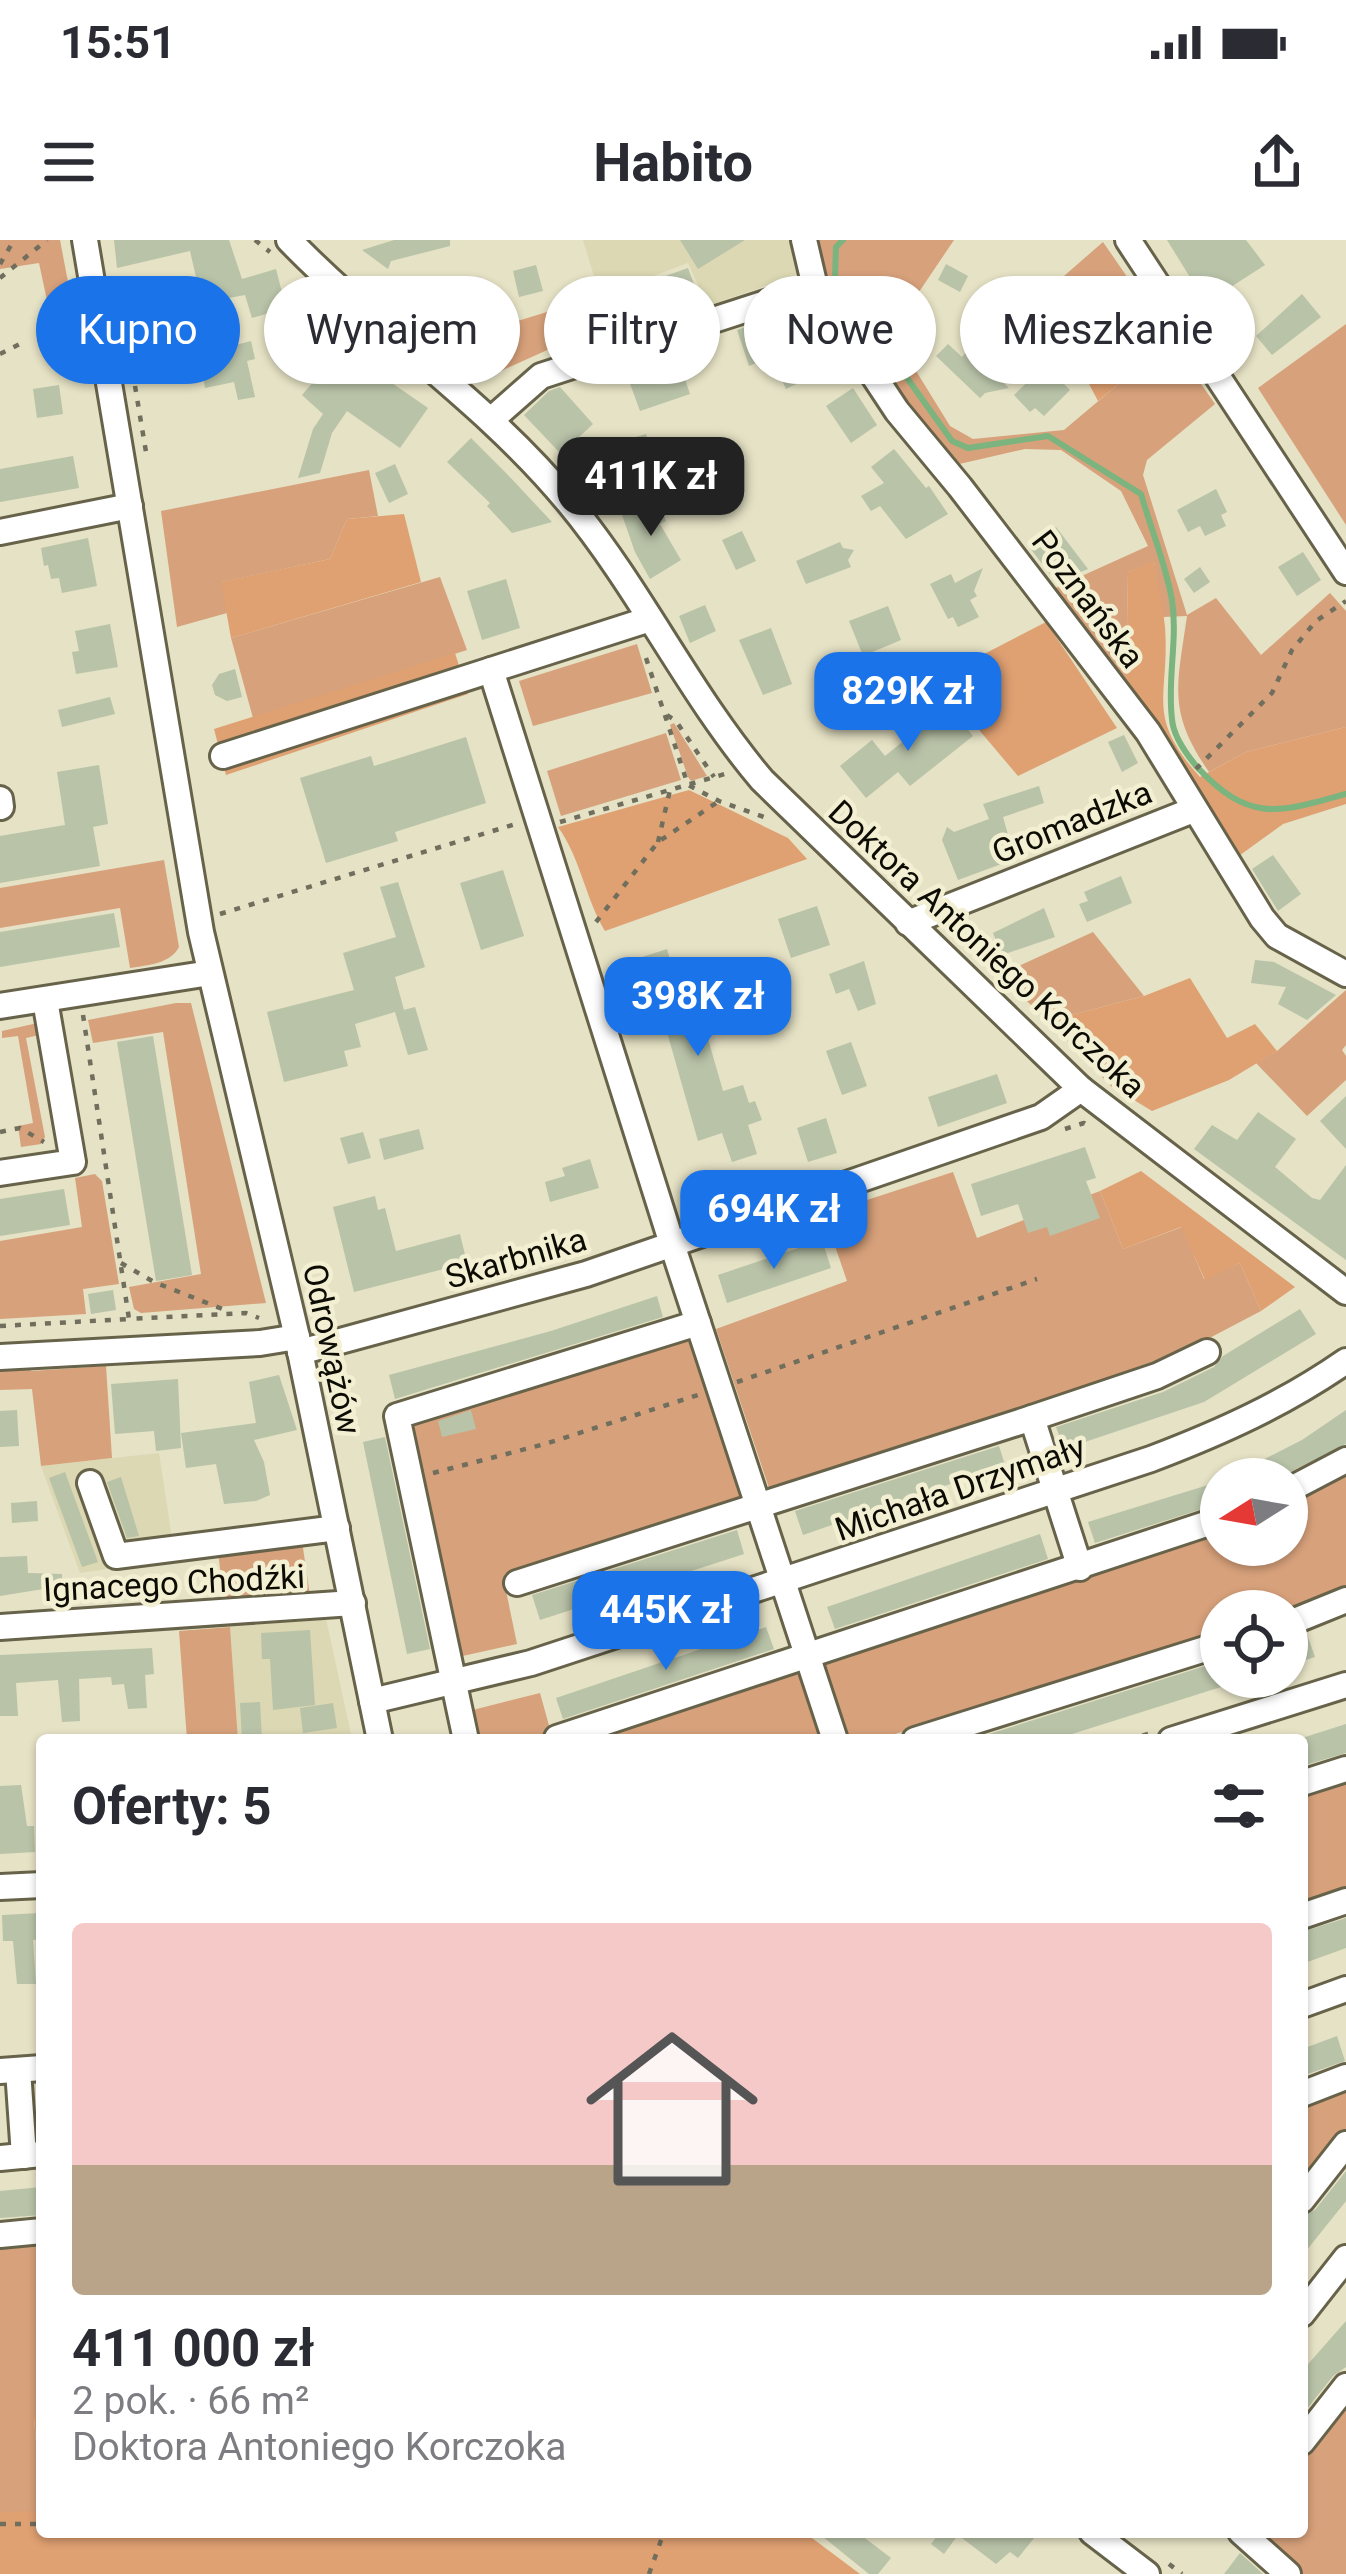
<!DOCTYPE html>
<html lang="pl">
<head>
<meta charset="utf-8">
<style>
  body { margin:0; font-family:Roboto,sans-serif; background:#f2f2f3; color:#2b2b33; height:100vh; display:flex; flex-direction:column; font-size:45px; white-space:nowrap }
  * { box-sizing:border-box; margin:0 }
  p { font-size:39px; color:#7c7c81 }
  .icon { flex:none; width:66px; height:66px; fill:none; stroke:currentColor; stroke-width:2; stroke-linecap:round; stroke-linejoin:round }
  .map { position:relative; flex:1; overflow:hidden }
  .sheet { position:absolute; left:36px; top:1494px; width:1272px; height:804px; display:flex; flex-direction:column; background:#fff; border-radius:12px; box-shadow:0 3px 9px #0004 }
  .sheet>* { flex:none }
  .hud { position:absolute; left:36px; top:36px; width:1275px; height:108px; display:flex; gap:24px }
  .needle { width:78px; rotate:259deg }
  .fabs { position:absolute; left:1200px; top:1218px; display:grid; gap:24px }
  .fabs a { display:grid; place-items:center; width:108px; height:108px; border-radius:50%; background:#fff; box-shadow:0 3px 9px #0004; font-size:60px }
  .price { position:absolute; translate:-50% -102px; padding:0 27px; border-radius:24px; background:#1a73e8; color:#fff; font-size:39px; line-height:78px; filter:drop-shadow(0 3px 6px #0008) }
  .price::after { content:''; position:absolute; left:50%; top:72px; width:36px; height:27px; margin-left:-18px; background:inherit; clip-path:polygon(0 0,100% 0,50% 100%) }
  .price.active { background:#222; color:#fff }
  ul { padding:0; list-style:none }
  li { display:grid; align-content:center; gap:24px; height:636px; padding:0 36px }
  li span { display:grid; place-items:center; height:372px; border-radius:12px; color:#555 }
  li>.icon { margin-inline-start:auto }
  span .icon { width:216px; height:216px; fill:#fffc; stroke-width:1 }
  li b { font-size:51px }
  h2 { display:flex; justify-content:space-between; align-items:center; height:144px; padding:0 36px; font-size:51px }
  .pill { padding:0 42px; border-radius:54px; background:#fff; box-shadow:0 3px 9px #0004; font-size:42px; line-height:108px }
  .pill.active { background:#1a73e8; color:#fff }
  .status { display:flex; justify-content:space-between; align-items:center; height:84px; padding:0 60px; background:#fff; direction:ltr }
  .status svg { height:33px; fill:currentColor }
  header { display:flex; justify-content:space-between; align-items:center; height:156px; padding:0 36px; background:#fff; font-size:54px; font-weight:700 }
  .map>svg:first-child { display:block }
  .built { fill:#dcd8b3 }
  .green { fill:#d7a17b }
  .forest { fill:#dfa072 }
  .lines { fill:none; stroke-linecap:round; stroke-linejoin:round }
  .stream { stroke:#7bb47e; stroke-width:6 }
  .building { fill:#b9c3a8 }
  .minor-casing { stroke:#67634a; stroke-width:30 }
  .path { stroke:#706e5d; stroke-width:4.5; stroke-dasharray:6 9; stroke-linecap:butt }
  .minor { stroke:#fff; stroke-width:24 }
  .labels { text-anchor:middle; dominant-baseline:central; stroke-width:9; stroke-linejoin:round; paint-order:stroke }
  .street-label { font-size:33px; fill:#0d0c04; stroke:#f3efd2 }
</style>
</head>
<body>
<div class="status"><b>15:51</b><svg viewBox="0 0 49 12"><path d="M0 12V9h3v3zM5 12V6h3v6zM10 12V3h3v9zM15 12V0h3v12zM26 1h20v11H26zM47 4h2v5h-2z"/></svg></div>
<header><svg class="icon" aria-label="menu" viewBox="0 0 24 24"><path d="M4 6h16M4 12h16M4 18h16"/></svg>Habito<svg class="icon" aria-label="share" viewBox="0 0 24 24"><path d="M12 15V3M7 8l5-5 5 5M5 13v7h14v-7"/></svg></header>
<div class="map">
<svg width="1346" height="2334" viewBox="0 0 1346 2334">
  <rect width="100%" height="100%" fill="#e5e2c5"/>
  <g class="built">
    <polygon points="583,0 798,0 801,33 708,66 688,23 600,56"/>
    <polygon points="159,1213 175,1318 80,1333 41,1226"/>
    <polygon points="326,1379 351,1494 299,1500 238,1500 230,1387"/>
  </g>
  <g class="green">
    <polygon points="0,0 60,0 76,84 61,85 51,79 39,23 0,29"/>
    <path d="M814,0H954L892,92L950,186L973,199L1064,190L1153,115L1126,67L1071,110L1041,56L1103,2L1215,164L1147,220L1143,235L1187,375L1216,358L1261,415L1330,353L1346,371V487L1246,512L1209,532C1167,471 1177,446 1187,376L1163,377L1154,322L1128,332L1126,442L1053,349L1148,306L1121,251L1061,210L1025,209L955,225L923,199L825,49Z"/>
    <polygon points="644,42 661,88 599,107 593,95 576,97 483,139 448,109 469,96"/>
    <polygon points="1346,84 1346,285 1258,148"/>
    <polygon points="369,230 378,276 347,279 330,319 222,342 227,373 177,387 161,271"/>
    <polygon points="440,337 467,410 253,478 231,398"/>
    <polygon points="637,404 652,453 533,486 519,441"/>
    <polygon points="674,483 707,536 691,541 688,537 670,485"/>
    <polygon points="666,493 681,540 561,576 547,531"/>
    <path d="M164,620L179,707C170,724 148,725 130,728L120,668L0,688V648Z"/>
    <polygon points="1093,692 1144,756 1048,781 999,735"/>
    <polygon points="1346,750 1346,805 1342,810 1346,816 1346,840 1307,876 1256,823 1277,811"/>
    <polygon points="176,763 191,763 266,1063 141,1073 134,1069 129,1047 201,1034 163,792 93,803 88,780"/>
    <polygon points="42,782 44,794 26,798 45,897 41,904 21,907 18,886 33,883 18,796 2,798 2,791"/>
    <polygon points="953,932 977,998 1100,951 1123,1009 1182,987 1204,1039 1240,1023 1261,1071 1160,1124 770,1251 716,1089 847,1041 824,974"/>
    <polygon points="95,934 102,941 119,1044 83,1049 86,1074 0,1079 0,1001 82,987 75,938"/>
    <polygon points="690,1096 743,1262 504,1341 517,1404 458,1417 410,1183"/>
    <polygon points="106,1126 112,1218 41,1226 32,1149 0,1150 0,1128 29,1127 31,1131"/>
    <polygon points="1346,1224 1346,1346 1287,1374 1221,1371 1221,1396 875,1500 847,1500 824,1425 1221,1290 1221,1305 1287,1305 1287,1259"/>
    <polygon points="302,1301 310,1356 224,1360 218,1312"/>
    <polygon points="230,1387 238,1500 187,1500 179,1391"/>
    <polygon points="799,1428 822,1500 590,1500"/>
    <polygon points="540,1453 553,1500 473,1500 465,1472"/>
    <polygon points="1346,1540 1346,1652 1302,1666 1302,1556"/>
    <polygon points="1346,1841 1346,1893 1302,1948 1302,1856"/>
    <polygon points="42,2004 42,2176 34,2178 42,2272 0,2272 0,2007"/>
    <polygon points="1346,2153 1346,2334 1298,2334 1251,2292 1302,2292 1302,2209"/>
  </g>
  <g class="forest">
    <polygon points="1126,67 1154,115 1098,161 1071,110"/>
    <polygon points="404,274 421,342 231,398 221,342 330,319 347,279"/>
    <path d="M1154,321C1158,343 1163,365 1165,387C1170,458 1144,475 1200,537L1246,512L1346,487V564L1283,584L1236,618L1126,442L1128,332Z"/>
    <polygon points="1046,382 1117,488 1018,536 936,439"/>
    <polygon points="455,413 468,454 226,535 214,489"/>
    <path d="M689,550L788,598L807,619L605,691C585,658 581,619 558,587Z"/>
    <polygon points="1190,738 1227,798 1255,784 1277,811 1229,840 1152,871 1111,846 1048,781 1144,756"/>
    <polygon points="1141,931 1295,1047 1261,1071 1240,1023 1205,1040 1181,987 1123,1009 1100,951"/>
    <polygon points="42,2176 42,2292 804,2292 860,2334 0,2334 0,2272 42,2271 34,2177"/>
  </g>
  <g class="lines">
    <path class="stream" d="M843,0L836,7L835,37L952,201L968,208L1048,196L1141,254C1151,289 1166,325 1172,360C1178,400 1167,440 1172,479C1173,495 1187,515 1197,527C1249,583 1278,573 1346,554"/>
  </g>
  <g class="building">
    <polygon points="114,0 229,0 242,39 276,29 286,68 252,78 245,55 202,63 190,11 117,28"/>
    <polygon points="394,0 450,0 450,6 391,21 388,29 362,10"/>
    <polygon points="680,0 745,0 698,29"/>
    <polygon points="1167,0 1246,0 1265,25 1206,63"/>
    <polygon points="946,24 968,36 960,52 938,40"/>
    <polygon points="536,25 543,51 519,57 513,31"/>
    <polygon points="688,28 702,66 671,76 657,39"/>
    <polygon points="501,50 511,79 470,92 463,71 478,66 475,58"/>
    <polygon points="1302,54 1321,77 1272,115 1256,96"/>
    <polygon points="146,63 153,98 135,102 128,66"/>
    <polygon points="781,75 793,113 810,105 821,124 809,130 813,136 786,149 771,117 749,126 737,90"/>
    <polygon points="335,82 383,122 376,132 428,168 400,208 347,171 332,193 320,233 298,238 313,189 323,174 302,155 340,111 293,122 285,93"/>
    <polygon points="251,101 255,119 247,121 255,157 238,160 234,142 205,148 201,124 207,122 205,113"/>
    <polygon points="948,104 962,117 969,109 1009,148 985,153 980,158 936,116"/>
    <polygon points="658,115 665,136 682,130 690,154 640,171 625,130"/>
    <polygon points="1045,125 1070,150 1044,176 1035,168 1030,172 1014,155"/>
    <polygon points="59,145 63,174 37,178 33,149"/>
    <polygon points="560,147 593,184 561,214 524,175 549,151"/>
    <polygon points="853,148 877,185 851,203 826,166"/>
    <polygon points="646,194 653,215 583,236 576,215"/>
    <polygon points="471,198 507,234 552,282 512,293 487,266 490,263 447,222"/>
    <polygon points="894,209 926,248 929,246 948,274 906,299 880,266 871,271 861,256 884,243 871,227"/>
    <polygon points="73,216 79,248 0,262 0,229"/>
    <polygon points="395,224 408,254 389,263 375,233"/>
    <polygon points="1216,249 1227,272 1221,275 1226,286 1205,296 1200,286 1188,292 1177,270"/>
    <polygon points="658,261 666,281 660,284 681,320 650,339 635,312 622,275"/>
    <polygon points="1056,287 1088,329 1056,342 1030,308"/>
    <polygon points="742,291 756,321 736,330 722,300"/>
    <polygon points="88,298 97,346 62,353 59,338 51,339 48,325 44,326 41,308"/>
    <polygon points="840,302 843,308 854,310 848,320 851,327 806,344 796,321"/>
    <polygon points="1303,312 1321,340 1297,356 1278,327"/>
    <polygon points="1200,327 1210,342 1194,353 1184,339"/>
    <polygon points="983,328 974,351 977,356 970,360 979,377 958,387 953,377 948,379 930,344 951,334 955,343"/>
    <polygon points="506,339 520,388 482,400 467,351"/>
    <polygon points="705,365 716,391 690,403 679,376"/>
    <polygon points="888,366 901,400 863,416 849,381"/>
    <polygon points="110,384 118,427 76,434 72,412 79,411 75,391"/>
    <polygon points="771,388 792,444 763,455 739,400"/>
    <polygon points="235,429 242,457 227,461 215,455 212,445 219,434"/>
    <polygon points="110,457 115,474 62,487 58,470"/>
    <polygon points="948,465 973,496 910,546 898,532 866,558 840,526 872,500 885,516"/>
    <polygon points="1124,495 1138,523 1122,532 1108,502"/>
    <polygon points="466,497 486,563 395,592 398,601 326,623 300,538 371,516 374,526"/>
    <polygon points="99,525 108,584 93,587 100,626 0,643 0,596 65,585 57,532"/>
    <polygon points="1039,546 1044,563 1003,577 1015,619 958,640 942,600 947,587 954,592 989,579 983,564"/>
    <polygon points="1273,615 1301,654 1278,671 1252,629"/>
    <polygon points="503,630 524,696 481,710 460,643"/>
    <polygon points="1121,636 1132,663 1087,682 1079,664 1088,661 1084,652"/>
    <polygon points="398,642 425,727 395,737 404,770 400,771 415,767 428,810 408,815 395,772 355,784 361,807 344,811 348,826 284,842 267,772 354,750 343,713 396,697 380,647"/>
    <polygon points="817,666 830,705 791,718 778,679"/>
    <polygon points="1044,668 1055,697 1002,715 993,693"/>
    <polygon points="114,673 120,707 0,727 0,692"/>
    <polygon points="667,709 674,733 688,729 723,851 743,845 749,863 755,861 762,880 748,885 757,914 732,922 722,893 698,901 657,757 644,761 638,742 643,740 636,719"/>
    <polygon points="1255,720 1274,722 1336,755 1307,780 1278,764 1286,747 1251,743"/>
    <polygon points="864,721 876,764 858,771 849,749 836,754 829,734"/>
    <polygon points="153,796 192,1035 156,1041 117,802"/>
    <polygon points="851,802 867,846 842,855 826,811"/>
    <polygon points="997,834 1007,863 938,887 928,857"/>
    <polygon points="1346,856 1346,909 1320,881"/>
    <polygon points="1258,872 1296,899 1275,927 1312,958 1320,960 1346,925 1346,1020 1194,909 1212,885 1237,900"/>
    <polygon points="826,878 837,913 808,922 797,888"/>
    <polygon points="419,889 424,909 384,920 379,899"/>
    <polygon points="363,892 371,918 348,924 340,898"/>
    <polygon points="1085,907 1096,938 1086,941 1100,978 1050,996 1047,987 1028,993 1018,964 981,976 971,944"/>
    <polygon points="590,919 599,948 550,962 545,942 565,936 562,928"/>
    <polygon points="64,949 70,985 0,996 0,959"/>
    <polygon points="375,956 378,970 385,968 396,1011 460,994 467,1023 354,1052 333,967"/>
    <polygon points="822,1000 831,1028 727,1063 718,1035"/>
    <polygon points="113,1050 116,1070 91,1074 88,1054"/>
    <polygon points="657,1056 663,1077 395,1159 389,1135 551,1091"/>
    <polygon points="1300,1069 1316,1094 1204,1162 1064,1209 1056,1187 1163,1152 1214,1127 1223,1116"/>
    <polygon points="279,1135 297,1190 254,1200 264,1222 270,1255 256,1261 224,1264 216,1224 186,1228 181,1193 256,1183 249,1142"/>
    <polygon points="178,1139 181,1208 156,1211 154,1191 115,1194 111,1144"/>
    <polygon points="17,1170 19,1206 0,1207 0,1171"/>
    <polygon points="471,1170 476,1189 442,1197 438,1181"/>
    <polygon points="1346,1170 1346,1204 1276,1239 1225,1239 1302,1200"/>
    <polygon points="385,1197 430,1409 407,1414 363,1202"/>
    <polygon points="999,1206 1005,1225 803,1295 795,1271"/>
    <polygon points="65,1232 98,1322 82,1327 49,1238"/>
    <polygon points="121,1237 139,1296 127,1298 107,1242"/>
    <polygon points="1221,1241 1221,1263 1095,1303 1088,1282"/>
    <polygon points="37,1261 38,1281 12,1283 11,1263"/>
    <polygon points="737,1290 744,1314 540,1380 532,1355"/>
    <polygon points="1040,1294 1048,1319 835,1389 827,1367"/>
    <polygon points="27,1316 28,1333 62,1334 62,1346 0,1356 0,1317"/>
    <polygon points="766,1387 774,1409 563,1479 556,1458"/>
    <polygon points="310,1390 315,1465 273,1470 270,1419 262,1419 261,1393"/>
    <polygon points="1307,1394 1315,1417 1287,1426 1287,1400"/>
    <polygon points="152,1408 154,1434 145,1435 147,1468 128,1469 124,1444 112,1445 111,1437 79,1439 80,1481 62,1482 58,1440 16,1443 18,1476 0,1476 0,1415"/>
    <polygon points="1221,1421 1221,1447 1053,1500 970,1500"/>
    <polygon points="260,1462 262,1500 242,1500 240,1463"/>
    <polygon points="333,1463 337,1488 303,1493 300,1468"/>
    <polygon points="1346,1484 1346,1513 1302,1526 1302,1498"/>
    <polygon points="21,1545 27,1586 34,1586 35,1612 0,1614 0,1546"/>
    <polygon points="40,1673 41,1699 33,1700 36,1744 17,1744 13,1701 3,1701 2,1675"/>
    <polygon points="1346,1678 1346,1708 1302,1724 1302,1692"/>
    <polygon points="1337,1796 1345,1821 1302,1836 1302,1809"/>
    <polygon points="1346,1931 1346,1961 1302,2016 1302,1976 1315,1970"/>
    <polygon points="41,1947 42,1975 0,1978 0,1951"/>
    <polygon points="1346,2081 1346,2127 1333,2136 1302,2175 1302,2131"/>
    <polygon points="817,2292 857,2292 891,2318 878,2334 869,2334"/>
    <polygon points="940,2292 1039,2292 1018,2318 1010,2312 996,2324 958,2295 944,2314 931,2304"/>
    <polygon points="1240,2313 1263,2334 1224,2334"/>
  </g>
  <g class="lines">
    <g class="minor-casing">
      <g id="minor">
        <polyline points="85,0 201,692 297,1097 380,1500"/>
        <path d="M289,0C378,92 487,163 569,263C641,350 689,454 762,540L1081,849L1346,1052"/>
        <polyline points="804,0 815,47 897,171 960,247 1148,492 1262,678 1277,696 1346,734"/>
        <polyline points="1128,0 1346,332"/>
        <polyline points="491,180 541,136 815,47"/>
        <polyline points="0,292 130,266"/>
        <polyline points="491,430 672,1004 835,1500"/>
        <polyline points="223,516 650,379"/>
        <polyline points="0,559 1,567"/>
        <polyline points="908,683 1193,570"/>
        <polyline points="0,766 210,733"/>
        <polyline points="0,933 73,922 45,760"/>
        <polyline points="300,1112 586,1034 1041,877 1081,849"/>
        <polyline points="0,1117 260,1103 297,1097"/>
        <polyline points="1032,1178 1157,1136 1207,1112"/>
        <polyline points="90,1243 116,1316 337,1288"/>
        <polyline points="1287,1251 1346,1220"/>
        <polyline points="517,1343 1032,1178 1080,1328"/>
        <polyline points="1287,1384 1346,1360"/>
        <polyline points="0,1387 353,1363"/>
        <path d="M372,1461L531,1423L1151,1219C1222,1192 1284,1164 1346,1121"/>
        <polyline points="557,1498 1221,1279"/>
        <polyline points="466,1500 397,1176 698,1083"/>
        <polyline points="915,1500 1221,1404"/>
        <polyline points="1171,1500 1346,1445"/>
        <polyline points="1302,1543 1346,1529"/>
        <polyline points="0,1647 42,1645"/>
        <polyline points="1302,1676 1346,1661"/>
        <polyline points="1302,1765 1346,1749"/>
        <polyline points="18,1830 24,1916"/>
        <polyline points="0,1831 42,1828"/>
        <polyline points="1302,1854 1346,1837"/>
        <polyline points="0,1918 42,1914"/>
        <polyline points="1302,1960 1346,1904"/>
        <polyline points="0,1995 42,1991"/>
        <polyline points="1302,2074 1346,2018"/>
        <polyline points="1302,2202 1346,2146"/>
        <polyline points="1092,2292 1147,2334"/>
        <polyline points="1241,2292 1288,2334"/>
      </g>
    </g>
    <g class="path">
      <polyline points="255,0 270,12"/>
      <polyline points="0,24 14,0"/>
      <polyline points="0,38 47,0"/>
      <polyline points="0,114 24,102"/>
      <polyline points="135,146 147,218"/>
      <polyline points="646,418 688,545 719,561 764,577"/>
      <polyline points="667,475 676,481 714,537"/>
      <polyline points="1196,529 1272,453 1292,410 1316,381 1346,361"/>
      <polyline points="560,582 728,533"/>
      <polyline points="658,602 670,550"/>
      <polyline points="220,674 519,583"/>
      <polyline points="596,682 658,602 719,561"/>
      <polyline points="83,775 129,1079 246,1073 259,1078"/>
      <polyline points="1065,889 1084,883 1088,886"/>
      <polyline points="0,892 20,888 44,902"/>
      <polyline points="121,1023 154,1042 230,1072"/>
      <polyline points="0,1086 129,1079"/>
      <polyline points="737,1142 1037,1039"/>
      <polyline points="433,1233 545,1204 698,1155"/>
      <polyline points="1128,1500 1151,1493"/>
      <polyline points="0,2284 42,2284"/>
      <polyline points="1169,2324 1182,2334"/>
      <polyline points="649,2334 664,2292"/>
    </g>
    <use href="#minor" class="minor"/>
  </g>
  <g class="labels">
    <g class="street-label">
      <text transform="translate(1088 359) rotate(53)">Poznańska</text>
      <text transform="translate(1072 582) rotate(-22)">Gromadzka</text>
      <text transform="translate(987 709) rotate(43)">Doktora Antoniego Korczoka</text>
      <text transform="translate(516 1018) rotate(-16)">Skarbnika</text>
      <text transform="translate(332 1109) rotate(78)">Odrowążów</text>
      <text transform="translate(960 1248) rotate(-19)">Michała Drzymały</text>
      <text transform="translate(174 1343) rotate(-3)">Ignacego Chodźki</text>
    </g>
  </g>
</svg>
<div class="fabs">
<a><svg class="needle" viewBox="-14 -14 28 28"><path d="M0-13l5 13h-10z" fill="#e53935"/><path d="M0 13l5-13h-10z" fill="#7c7c81"/></svg></a>
<a><svg class="icon" aria-label="locate" viewBox="0 0 24 24"><circle cx="12" cy="12" r="6"/><path d="M12 2v4M12 18v4M2 12h4M18 12h4"/></svg></a>
</div>
<b class="price active" style="left:651px;top:299px">411K zł</b>
<b class="price" style="left:908px;top:514px">829K zł</b>
<b class="price" style="left:698px;top:819px">398K zł</b>
<b class="price" style="left:774px;top:1032px">694K zł</b>
<b class="price" style="left:666px;top:1433px">445K zł</b>
<div class="hud">
<a class="pill active">Kupno</a>
<a class="pill">Wynajem</a>
<a class="pill">Filtry</a>
<a class="pill">Nowe</a>
<a class="pill">Mieszkanie</a>
</div>
<section class="sheet">
<h2>Oferty: 5<svg class="icon" aria-label="filters" viewBox="0 0 24 24"><path d="M4 7h16M4 17h16"/><circle cx="9" cy="7" r="2"/><circle cx="15" cy="17" r="2"/></svg></h2>
<ul>
<li><span style="background:linear-gradient(#f6c9c9 65%,#b9a48a 0)"><svg class="icon" aria-label="home" viewBox="0 0 24 24"><path d="M3 11l9-7 9 7M6 9v11h12V9"/></svg></span><div><b>411 000 zł</b><p>2 pok. · 66 m²</p><p>Doktora Antoniego Korczoka</p></div></li>
</ul>
</section>
</div>
</body>
</html>
